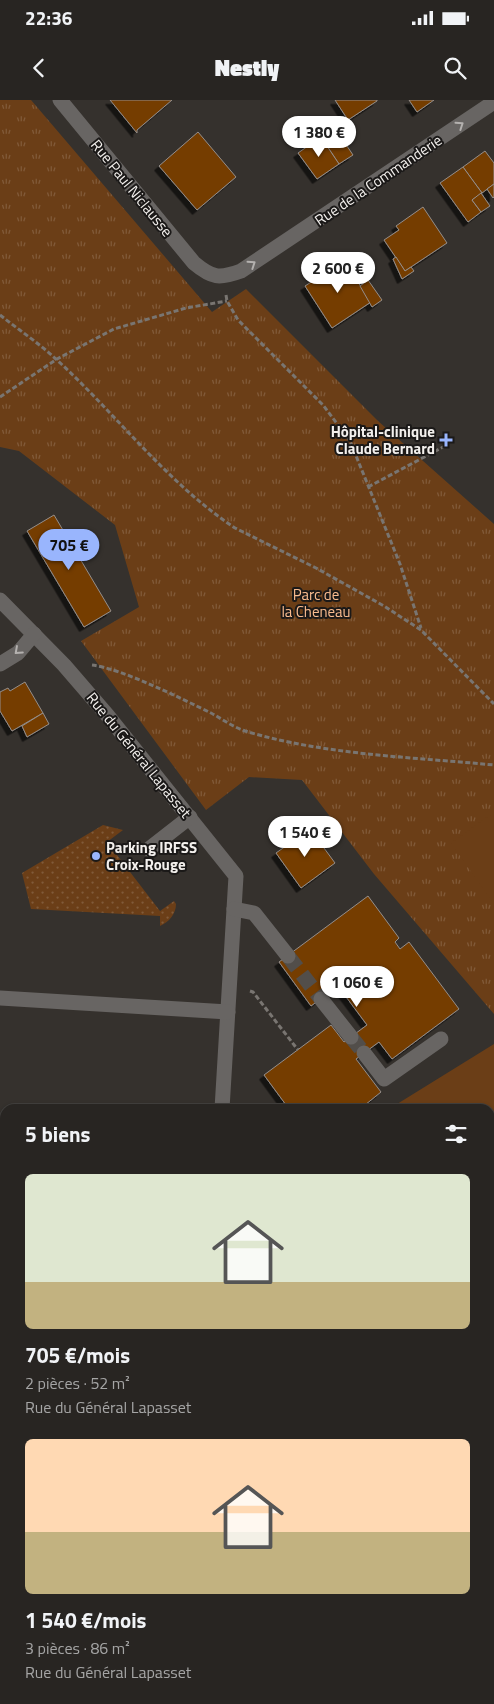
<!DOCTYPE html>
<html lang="fr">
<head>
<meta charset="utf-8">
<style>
  body { margin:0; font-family:"Titillium Web",sans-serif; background:#34312f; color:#f1f3f6; height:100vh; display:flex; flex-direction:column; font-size:19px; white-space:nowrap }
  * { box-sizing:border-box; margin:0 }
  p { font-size:16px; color:#a5a5a5 }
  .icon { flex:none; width:28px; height:28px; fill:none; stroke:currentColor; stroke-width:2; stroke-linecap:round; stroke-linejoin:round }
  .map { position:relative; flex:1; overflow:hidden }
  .drawer { position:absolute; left:0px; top:1004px; width:495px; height:601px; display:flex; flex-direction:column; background:#282522; border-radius:15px 15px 0 0; box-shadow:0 1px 4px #0004,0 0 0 1px #444240 }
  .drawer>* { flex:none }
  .price { position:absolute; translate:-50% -42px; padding:0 11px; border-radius:18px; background:#fff; color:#222; font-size:16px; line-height:32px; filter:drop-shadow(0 1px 2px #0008) }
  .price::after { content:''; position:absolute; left:50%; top:30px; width:15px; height:11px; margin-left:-8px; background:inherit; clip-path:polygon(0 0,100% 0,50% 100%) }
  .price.active { background:#99b5fd; color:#111 }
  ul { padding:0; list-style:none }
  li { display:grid; align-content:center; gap:10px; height:265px; padding:0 25px }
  li span { display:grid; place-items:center; height:155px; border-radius:8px; color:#555 }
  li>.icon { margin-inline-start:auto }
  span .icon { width:90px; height:90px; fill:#fffc; stroke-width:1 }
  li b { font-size:21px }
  h2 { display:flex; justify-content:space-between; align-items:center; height:60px; padding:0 25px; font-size:21px }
  .status { display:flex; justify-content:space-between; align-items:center; height:35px; padding:0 25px; background:#282522; direction:ltr }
  .status svg { height:14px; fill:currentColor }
  header { display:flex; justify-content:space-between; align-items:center; height:65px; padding:0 25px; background:#282522; font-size:22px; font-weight:800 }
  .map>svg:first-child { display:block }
  .grass { fill:url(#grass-dots) }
  .park { fill:url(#park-tufts) }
  .garden { fill:#6b3e17 }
  .building { fill:#753d03; stroke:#948e8a; filter:url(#shadow) }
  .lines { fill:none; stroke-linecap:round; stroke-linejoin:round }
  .minor-tunnel { stroke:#524e4a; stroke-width:15; stroke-dasharray:15 8; stroke-linecap:butt }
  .path { stroke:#797571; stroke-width:3; stroke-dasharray:5 2.5; stroke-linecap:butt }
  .minor { stroke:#686563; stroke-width:15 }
  .oneway { stroke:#b4b1af }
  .poi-dot { fill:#99b5fd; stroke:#1b1918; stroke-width:2 }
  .labels { text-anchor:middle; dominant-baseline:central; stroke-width:4; stroke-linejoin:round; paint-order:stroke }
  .street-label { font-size:15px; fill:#f3f0ed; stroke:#1b1918 }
  .poi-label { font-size:15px; font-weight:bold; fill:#f3f0ed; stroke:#1b1918; text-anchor:end }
  .park-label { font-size:15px; fill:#fabc8f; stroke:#1b1918 }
</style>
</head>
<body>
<div class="status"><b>22:36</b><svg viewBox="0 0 49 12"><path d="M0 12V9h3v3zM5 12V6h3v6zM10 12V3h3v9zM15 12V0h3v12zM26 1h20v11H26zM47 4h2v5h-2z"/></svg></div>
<header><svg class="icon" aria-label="back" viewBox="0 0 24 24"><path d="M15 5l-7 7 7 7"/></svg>Nestly<svg class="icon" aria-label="search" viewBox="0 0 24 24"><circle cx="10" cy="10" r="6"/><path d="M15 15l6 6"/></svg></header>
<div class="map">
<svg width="494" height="1604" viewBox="0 0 494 1604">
  <defs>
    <pattern id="grass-dots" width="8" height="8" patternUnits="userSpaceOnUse" patternTransform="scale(1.25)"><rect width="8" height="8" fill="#6b3e17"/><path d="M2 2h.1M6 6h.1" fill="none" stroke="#815a39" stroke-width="1.8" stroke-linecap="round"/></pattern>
    <pattern id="park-tufts" width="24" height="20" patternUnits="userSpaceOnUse" patternTransform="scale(1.25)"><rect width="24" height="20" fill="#6b3e17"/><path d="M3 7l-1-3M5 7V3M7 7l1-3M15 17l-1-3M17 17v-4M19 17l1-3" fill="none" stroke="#815a39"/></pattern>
    <filter id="shadow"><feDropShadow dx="-4.5" dy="4.5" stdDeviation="0" flood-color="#0009"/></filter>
  </defs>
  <rect width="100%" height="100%" fill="#35312d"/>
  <path class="grass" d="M103,725L123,730L107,742L160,811L174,801L176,804C176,814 169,822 160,826V816L31,809L22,773Z"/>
  <polygon class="park" points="0,0 31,0 212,212 246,189 378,321 494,424 494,914 374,774 302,680 249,677 206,710 81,541 139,507 115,425 19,351 0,347"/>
  <g class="garden">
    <polygon points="490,715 494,720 494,804 451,743"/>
    <polygon points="494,944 494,1411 490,1407 490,1009 389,1009"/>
  </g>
  <g class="building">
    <polygon points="110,0 172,0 137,30 137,33"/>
    <polygon points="335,0 377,0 377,1 348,20"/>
    <polygon points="409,0 434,0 417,12"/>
    <polygon points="335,28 353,55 339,64 321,37"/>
    <polygon points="316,29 321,37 309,46 303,37"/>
    <polygon points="198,32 236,77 197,110 159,66"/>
    <polygon points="321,37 339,64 317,79 298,53"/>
    <polygon points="485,51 494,63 494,84 482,93 463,67"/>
    <polygon points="463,67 482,93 472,100 481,112 468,122 440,83"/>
    <polygon points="494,84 494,97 493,98 487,89"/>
    <polygon points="481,93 490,106 481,112 472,100"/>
    <polygon points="423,107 447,143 405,171 384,140 399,130 396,126"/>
    <polygon points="396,157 405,171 411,167 414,171 402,179 393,159"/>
    <polygon points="344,161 371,202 332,228 305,186"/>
    <polygon points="368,180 382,200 372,207 360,186"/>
    <polygon points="54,415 111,511 84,527 27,431"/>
    <polygon points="25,582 43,613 12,631 0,611 0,592 8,588 10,591"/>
    <polygon points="43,613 49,624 27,637 22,626"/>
    <polygon points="310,729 335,763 301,788 276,753"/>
    <polygon points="368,796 399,838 395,842 400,849 409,842 459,909 392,959 379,942 356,959 381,992 360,1009 289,1009 264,975 331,925 344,942 367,925 338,886 311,906 279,862"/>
    <polygon points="5,1114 5,1195 0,1187 0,1117"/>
    <polygon points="5,1274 5,1327 0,1330 0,1278"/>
    <polygon points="0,1353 5,1361 5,1397 0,1389"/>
    <polygon points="5,1474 5,1515 0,1518 0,1477"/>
    <polygon points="490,1480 494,1484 494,1581 490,1577"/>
  </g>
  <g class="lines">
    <g class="minor-tunnel">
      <polyline points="288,856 321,899"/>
      <polyline points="351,937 364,953"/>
    </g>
    <g class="path">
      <polyline points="226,195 227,201 238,220 323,305 350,341 400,464 421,528"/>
      <path d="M0,215C19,230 40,244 57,260C117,315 167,383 235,428L316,468L384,506L421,530L494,604"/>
      <polyline points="0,297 57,259 114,229 186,208 227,201"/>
      <polyline points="368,387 445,346"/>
      <path d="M92,565C123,569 182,599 211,613C222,619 233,627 245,631C324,655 412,657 494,665"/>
      <polyline points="250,891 253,892 298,950"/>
      <polyline points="0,1529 5,1532"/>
    </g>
    <g class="minor">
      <path d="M60,0L194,163C212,178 219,179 241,171L494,2"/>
      <polyline points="0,500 64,565 108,616 236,776 222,1009"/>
      <polyline points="0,564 18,553 34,534"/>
      <polyline points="149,749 190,717"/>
      <polyline points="234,809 254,813 288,856"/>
      <polyline points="0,898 228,912"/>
      <polyline points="321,899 351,937"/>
      <polyline points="364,953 384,979 441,939"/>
      <polyline points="0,1227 5,1230"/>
      <polyline points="490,1432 494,1436"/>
      <polyline points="0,1587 5,1583"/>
      <polyline points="436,1600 441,1604"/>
    </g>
  </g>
  <defs><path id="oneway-chevron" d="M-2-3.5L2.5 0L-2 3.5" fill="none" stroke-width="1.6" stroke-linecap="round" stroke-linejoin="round" transform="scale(1.25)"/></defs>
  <g class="oneway">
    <use href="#oneway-chevron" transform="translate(460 25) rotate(-34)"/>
    <use href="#oneway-chevron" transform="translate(252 164) rotate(-34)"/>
    <use href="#oneway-chevron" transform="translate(18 551) rotate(138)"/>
  </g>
  <g class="poi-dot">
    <path d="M443.5 332.5h5v5h5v5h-5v5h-5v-5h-5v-5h5z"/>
    <circle cx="96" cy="756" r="5"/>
  </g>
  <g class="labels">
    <g class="street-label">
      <text transform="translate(378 80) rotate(-34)">Rue de la Commanderie</text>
      <text transform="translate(132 88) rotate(51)">Rue Paul Niclausse</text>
      <text transform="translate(139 655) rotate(51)">Rue du Général Lapasset</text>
    </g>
    <g class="poi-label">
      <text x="435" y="331">Hôpital-clinique<tspan x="435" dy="17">Claude Bernard</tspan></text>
      <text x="106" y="747" text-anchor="start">Parking IRFSS<tspan x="106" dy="17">Croix-Rouge</tspan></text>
    </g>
    <g class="park-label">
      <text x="316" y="494">Parc de<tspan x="316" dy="17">la Cheneau</tspan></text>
    </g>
  </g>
</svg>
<b class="price" style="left:319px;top:58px">1 380 €</b>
<b class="price" style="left:338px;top:194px">2 600 €</b>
<b class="price active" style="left:69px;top:471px">705 €</b>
<b class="price" style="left:305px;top:758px">1 540 €</b>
<b class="price" style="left:357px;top:908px">1 060 €</b>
<section class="drawer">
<h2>5 biens<svg class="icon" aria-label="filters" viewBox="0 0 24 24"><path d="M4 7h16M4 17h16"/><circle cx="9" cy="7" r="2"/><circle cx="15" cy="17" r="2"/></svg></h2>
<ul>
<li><span style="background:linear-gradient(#dfe7d0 70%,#c2b280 0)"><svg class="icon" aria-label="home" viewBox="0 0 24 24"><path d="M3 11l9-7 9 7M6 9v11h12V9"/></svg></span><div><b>705 €/mois</b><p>2 pièces · 52 m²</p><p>Rue du Général Lapasset</p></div></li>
<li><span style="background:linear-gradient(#ffd9b3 60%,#c2b280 0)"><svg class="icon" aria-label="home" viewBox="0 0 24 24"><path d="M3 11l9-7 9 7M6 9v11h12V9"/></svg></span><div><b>1 540 €/mois</b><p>3 pièces · 86 m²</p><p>Rue du Général Lapasset</p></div></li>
</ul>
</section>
</div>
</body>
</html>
